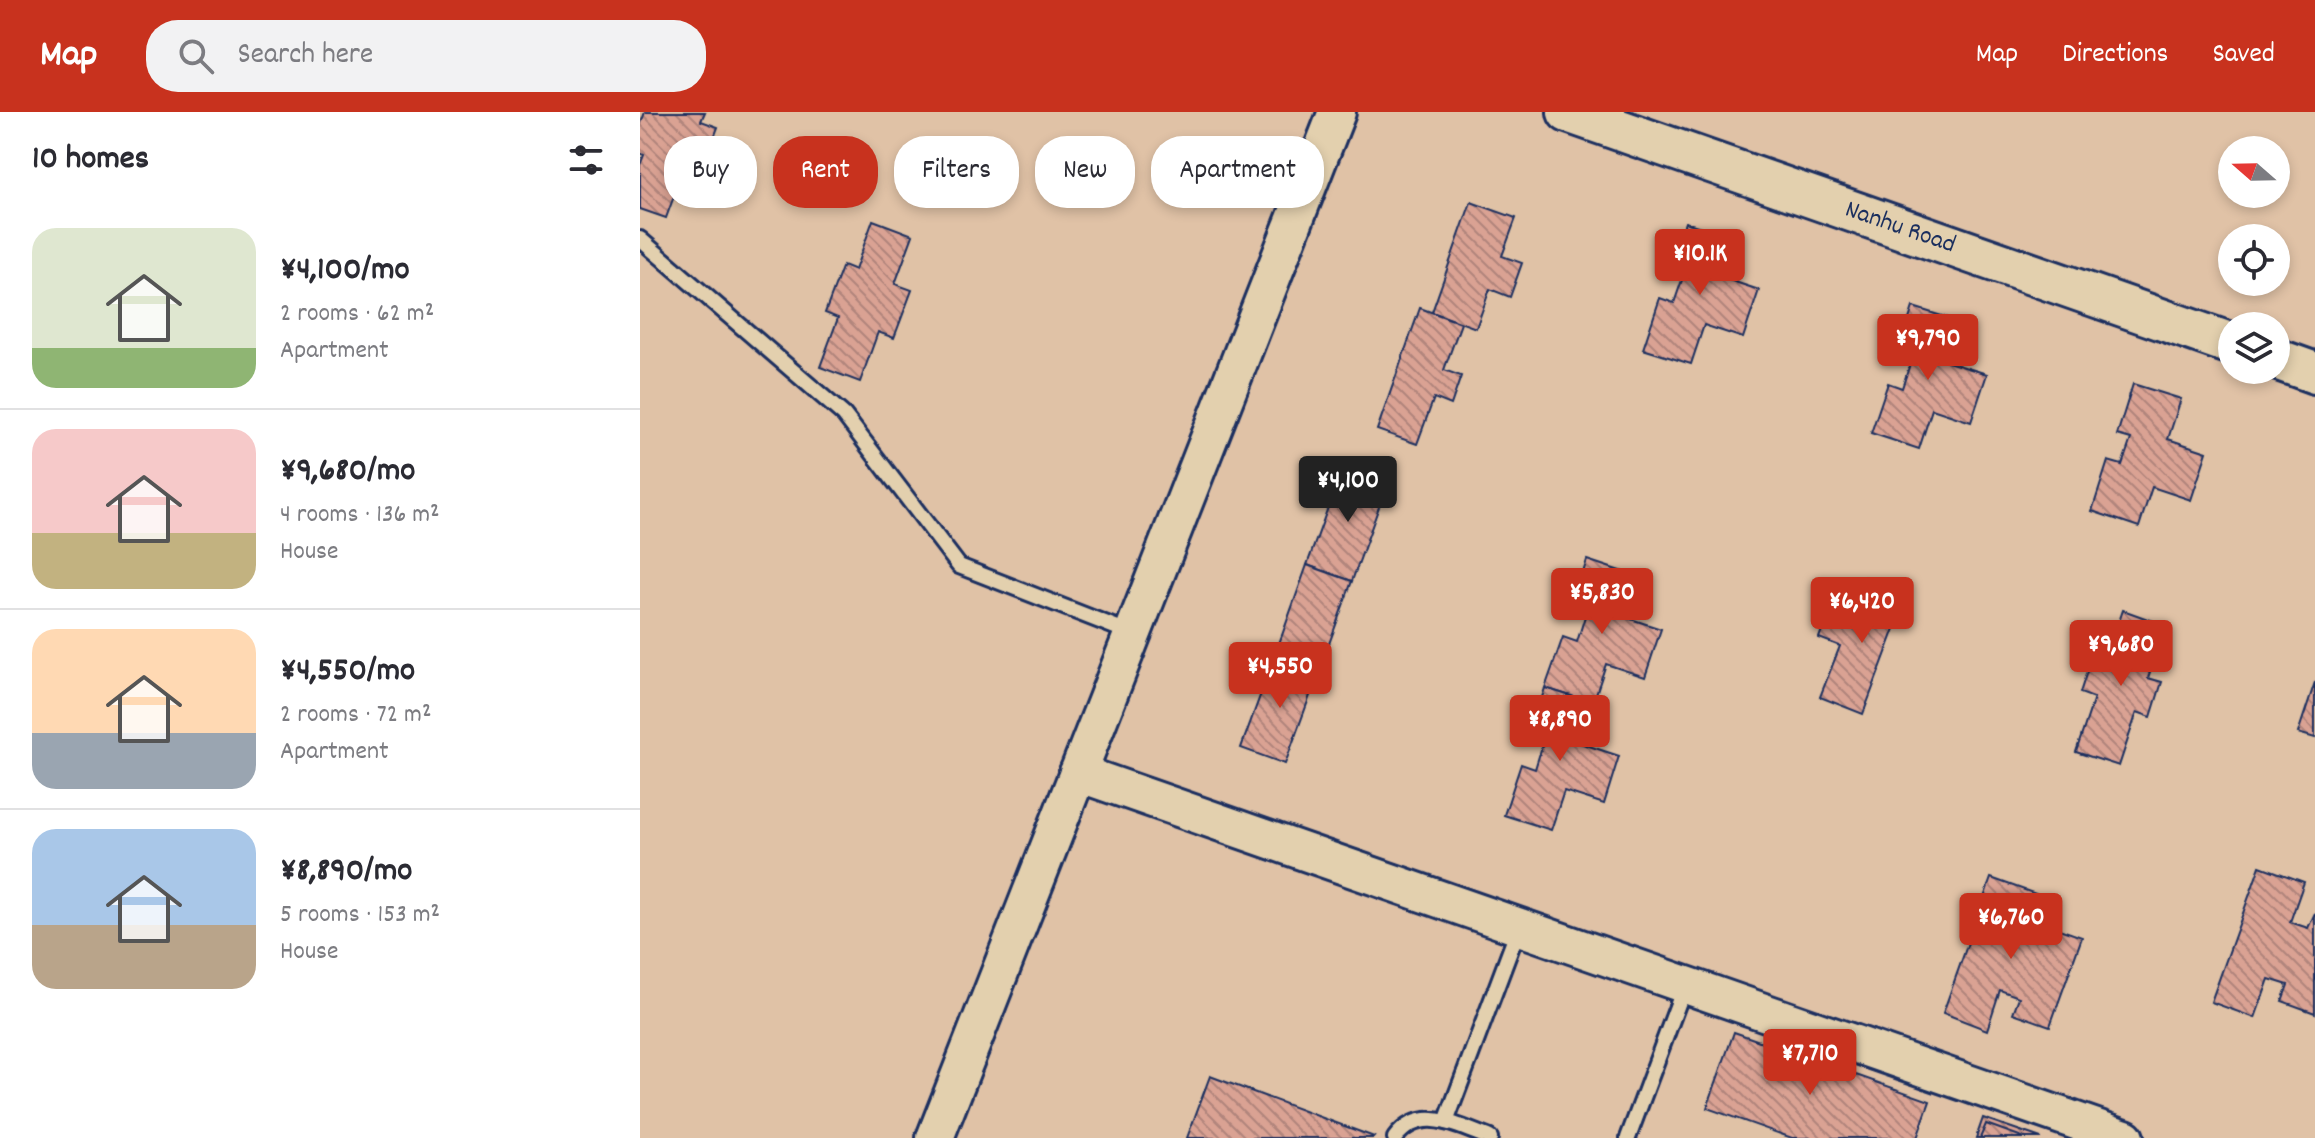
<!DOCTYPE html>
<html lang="en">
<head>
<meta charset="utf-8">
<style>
  body { margin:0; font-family:Dekko,sans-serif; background:#f2f2f3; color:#2b2b33; height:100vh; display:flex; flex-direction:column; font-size:30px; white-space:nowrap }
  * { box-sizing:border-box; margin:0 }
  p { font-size:26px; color:#7c7c81 }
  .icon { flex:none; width:44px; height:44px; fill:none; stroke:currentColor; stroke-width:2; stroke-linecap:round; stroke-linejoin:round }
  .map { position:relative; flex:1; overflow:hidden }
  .details { display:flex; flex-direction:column; background:#fff; width:640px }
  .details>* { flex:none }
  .banner { position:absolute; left:24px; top:24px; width:760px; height:72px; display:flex; gap:16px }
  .needle { width:52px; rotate:290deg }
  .buttons { position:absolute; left:1578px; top:24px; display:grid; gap:16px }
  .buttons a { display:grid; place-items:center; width:72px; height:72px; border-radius:50%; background:#fff; box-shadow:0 4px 12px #0003; font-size:40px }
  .price { position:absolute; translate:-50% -68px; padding:0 18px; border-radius:8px; background:#c8321e; color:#fff; font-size:26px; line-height:52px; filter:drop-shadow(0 2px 4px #0008) }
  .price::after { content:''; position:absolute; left:50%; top:48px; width:24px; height:18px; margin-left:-12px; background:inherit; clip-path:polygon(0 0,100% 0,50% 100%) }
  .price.active { background:#222; color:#fff }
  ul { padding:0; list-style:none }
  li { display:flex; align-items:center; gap:24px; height:200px; padding:0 32px }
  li+li { border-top:2px solid #e1e1e2 }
  li span { display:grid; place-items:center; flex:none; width:224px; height:160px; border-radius:24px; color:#555 }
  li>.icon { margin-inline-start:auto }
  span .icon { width:96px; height:96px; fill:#fffc; stroke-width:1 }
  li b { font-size:34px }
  h2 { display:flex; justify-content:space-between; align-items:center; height:96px; padding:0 32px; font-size:34px }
  .pill { padding:0 28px; border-radius:32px; background:#fff; box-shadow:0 4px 12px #0003; font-size:28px; line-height:72px }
  .pill.active { background:#c8321e; color:#fff }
  header { display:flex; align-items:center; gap:48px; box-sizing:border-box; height:112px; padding:0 40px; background:#c8321e; color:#fff }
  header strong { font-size:38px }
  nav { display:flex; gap:44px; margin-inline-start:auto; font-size:28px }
  .search { width:560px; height:72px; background:#f2f2f3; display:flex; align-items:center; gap:20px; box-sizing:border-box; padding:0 28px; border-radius:32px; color:#7c7c81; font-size:30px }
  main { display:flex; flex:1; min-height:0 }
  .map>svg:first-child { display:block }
  .building { fill:url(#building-back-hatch); stroke:#1b2f5e; stroke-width:2 }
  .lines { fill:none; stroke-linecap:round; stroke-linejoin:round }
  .service-casing { stroke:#1b2f5e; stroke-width:20 }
  .tertiary-casing { stroke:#1b2f5e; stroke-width:42 }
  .secondary-casing { stroke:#1b2f5e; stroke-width:46 }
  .service { stroke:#e3d0ae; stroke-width:14 }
  .tertiary { stroke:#e3d0ae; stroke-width:36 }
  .secondary { stroke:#e3d0ae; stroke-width:40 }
  .labels { text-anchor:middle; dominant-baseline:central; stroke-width:8; stroke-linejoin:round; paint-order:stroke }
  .street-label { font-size:26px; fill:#1b2f5e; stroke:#e3d0ae }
</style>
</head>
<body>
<header>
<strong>Map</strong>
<div class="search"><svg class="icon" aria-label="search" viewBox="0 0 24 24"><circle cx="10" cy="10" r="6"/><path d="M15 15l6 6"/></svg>Search here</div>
<nav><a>Map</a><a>Directions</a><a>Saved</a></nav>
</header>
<main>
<section class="details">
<h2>10 homes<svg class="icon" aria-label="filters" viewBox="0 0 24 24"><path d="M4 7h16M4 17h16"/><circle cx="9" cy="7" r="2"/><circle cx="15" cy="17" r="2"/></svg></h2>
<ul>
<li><span style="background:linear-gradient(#dfe7d0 75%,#8fb573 0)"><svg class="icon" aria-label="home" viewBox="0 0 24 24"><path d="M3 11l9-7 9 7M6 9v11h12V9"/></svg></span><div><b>¥4,100/mo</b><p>2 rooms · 62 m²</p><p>Apartment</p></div></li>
<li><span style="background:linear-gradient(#f6c9c9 65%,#c2b280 0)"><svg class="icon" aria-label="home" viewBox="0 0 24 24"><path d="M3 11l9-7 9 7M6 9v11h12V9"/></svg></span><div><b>¥9,680/mo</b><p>4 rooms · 136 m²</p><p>House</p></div></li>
<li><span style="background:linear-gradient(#ffd9b3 65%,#9aa5b1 0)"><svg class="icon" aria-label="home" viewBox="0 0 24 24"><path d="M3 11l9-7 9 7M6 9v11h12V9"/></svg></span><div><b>¥4,550/mo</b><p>2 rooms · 72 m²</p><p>Apartment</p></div></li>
<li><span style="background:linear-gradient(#a9c7e8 60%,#b9a48a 0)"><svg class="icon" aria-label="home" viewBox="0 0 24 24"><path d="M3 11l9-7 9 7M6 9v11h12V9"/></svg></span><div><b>¥8,890/mo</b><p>5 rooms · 153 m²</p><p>House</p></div></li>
</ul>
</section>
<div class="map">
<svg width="1675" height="1026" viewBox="0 0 1675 1026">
  <defs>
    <pattern id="building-back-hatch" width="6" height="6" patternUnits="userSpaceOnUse" patternTransform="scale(2)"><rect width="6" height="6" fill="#daa293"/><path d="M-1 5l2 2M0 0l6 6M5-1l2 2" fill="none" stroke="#b0847b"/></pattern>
  </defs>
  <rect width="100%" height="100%" fill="#e0c2a6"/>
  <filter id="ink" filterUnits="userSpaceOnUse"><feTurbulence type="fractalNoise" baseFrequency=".0125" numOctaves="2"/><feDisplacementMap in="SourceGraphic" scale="16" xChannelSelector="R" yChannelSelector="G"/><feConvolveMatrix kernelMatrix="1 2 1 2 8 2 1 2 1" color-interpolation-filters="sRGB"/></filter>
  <g filter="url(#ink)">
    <g class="building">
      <polygon points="5,0 65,0 61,9 78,15 60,63 44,57 26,106 0,97 0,53 4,43 0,41 0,14"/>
      <polygon points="831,90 876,106 862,144 882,151 870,185 850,177 836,216 792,200"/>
      <polygon points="233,108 273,123 255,172 272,178 254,226 238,220 220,270 180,255 198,206 185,201 203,153 215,158"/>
      <polygon points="1045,110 1093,125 1080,165 1119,178 1103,226 1064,213 1051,252 1003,237 1020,186 1034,191 1043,165 1029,160"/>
      <polygon points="1273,195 1321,210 1308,250 1347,262 1331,310 1292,297 1279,337 1231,321 1248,271 1262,276 1271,249 1257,245"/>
      <polygon points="780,196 821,211 804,258 821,264 811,293 794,286 777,332 737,318"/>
      <polygon points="1493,272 1541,287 1528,327 1567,340 1551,388 1512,375 1499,415 1452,399 1468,349 1482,353 1491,327 1477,323"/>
      <polygon points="703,354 748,370 712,469 667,453"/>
      <polygon points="947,448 995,464 982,504 1021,517 1005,565 966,552 953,591 905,576 923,525 937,530 945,504 931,499"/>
      <polygon points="667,453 712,469 679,559 635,543"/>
      <polygon points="1226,465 1268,482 1223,602 1180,585 1200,534 1179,526 1186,507 1206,515"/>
      <polygon points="1483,498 1525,513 1508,566 1522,570 1511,605 1497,600 1479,654 1436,640 1454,586 1440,581 1451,547 1465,551"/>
      <polygon points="635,543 679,559 645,652 601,636"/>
      <polygon points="1675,570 1675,626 1658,621"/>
      <polygon points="905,576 953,591 940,631 979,644 964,692 924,679 911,718 864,703 881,652 895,657 903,631 889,626"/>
      <polygon points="1620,754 1664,770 1650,810 1668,816 1675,801 1675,901 1642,889 1648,873 1629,867 1615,906 1571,890"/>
      <polygon points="1351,766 1396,782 1381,821 1399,827 1405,812 1442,825 1410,914 1373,901 1379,885 1360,878 1347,918 1303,901"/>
      <polygon points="1094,920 1290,989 1277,1026 1152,1026 1067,996"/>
      <polygon points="570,964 734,1025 733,1026 547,1026"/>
      <polygon points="1343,1006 1401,1026 1336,1026"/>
      <polygon points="1346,1012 1385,1026 1340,1026"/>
    </g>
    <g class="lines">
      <g class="service-casing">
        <g id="service">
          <polyline points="0,127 204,303 319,454 493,522"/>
          <polyline points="806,1010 879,815"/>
          <path d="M755,1026C781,992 817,1014 850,1026"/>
          <polyline points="988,1026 1045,873"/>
        </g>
      </g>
      <g class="tertiary-casing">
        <g id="tertiary">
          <polyline points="438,661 1485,1026"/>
          <polyline points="295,1026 697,0"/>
        </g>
      </g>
      <g class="secondary-casing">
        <g id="secondary">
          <polyline points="928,0 1592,232"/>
          <polyline points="1636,247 1675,261"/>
        </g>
      </g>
      <use href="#service" class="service"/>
      <use href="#tertiary" class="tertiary"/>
      <use href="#secondary" class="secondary"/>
    </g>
  </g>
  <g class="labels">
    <g class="street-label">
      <text transform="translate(1260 116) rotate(19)">Nanhu Road</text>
    </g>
  </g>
</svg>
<div class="buttons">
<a><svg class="needle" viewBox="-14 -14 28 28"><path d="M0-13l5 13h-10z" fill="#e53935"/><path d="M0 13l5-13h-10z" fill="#7c7c81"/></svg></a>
<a><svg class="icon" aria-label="locate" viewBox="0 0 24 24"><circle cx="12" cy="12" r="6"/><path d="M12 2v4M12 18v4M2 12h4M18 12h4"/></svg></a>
<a><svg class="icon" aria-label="layers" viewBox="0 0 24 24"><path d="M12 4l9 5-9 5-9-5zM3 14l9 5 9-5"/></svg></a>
</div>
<b class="price" style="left:1060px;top:185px">¥10.1K</b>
<b class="price" style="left:1288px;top:270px">¥9,790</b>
<b class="price active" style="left:708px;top:412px">¥4,100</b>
<b class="price" style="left:962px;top:524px">¥5,830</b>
<b class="price" style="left:1222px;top:533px">¥6,420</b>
<b class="price" style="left:1481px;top:576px">¥9,680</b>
<b class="price" style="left:640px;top:598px">¥4,550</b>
<b class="price" style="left:920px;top:651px">¥8,890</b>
<b class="price" style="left:1371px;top:849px">¥6,760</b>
<b class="price" style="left:1170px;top:985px">¥7,710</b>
<div class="banner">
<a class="pill">Buy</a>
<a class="pill active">Rent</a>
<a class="pill">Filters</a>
<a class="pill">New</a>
<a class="pill">Apartment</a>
</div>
</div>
</main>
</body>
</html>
